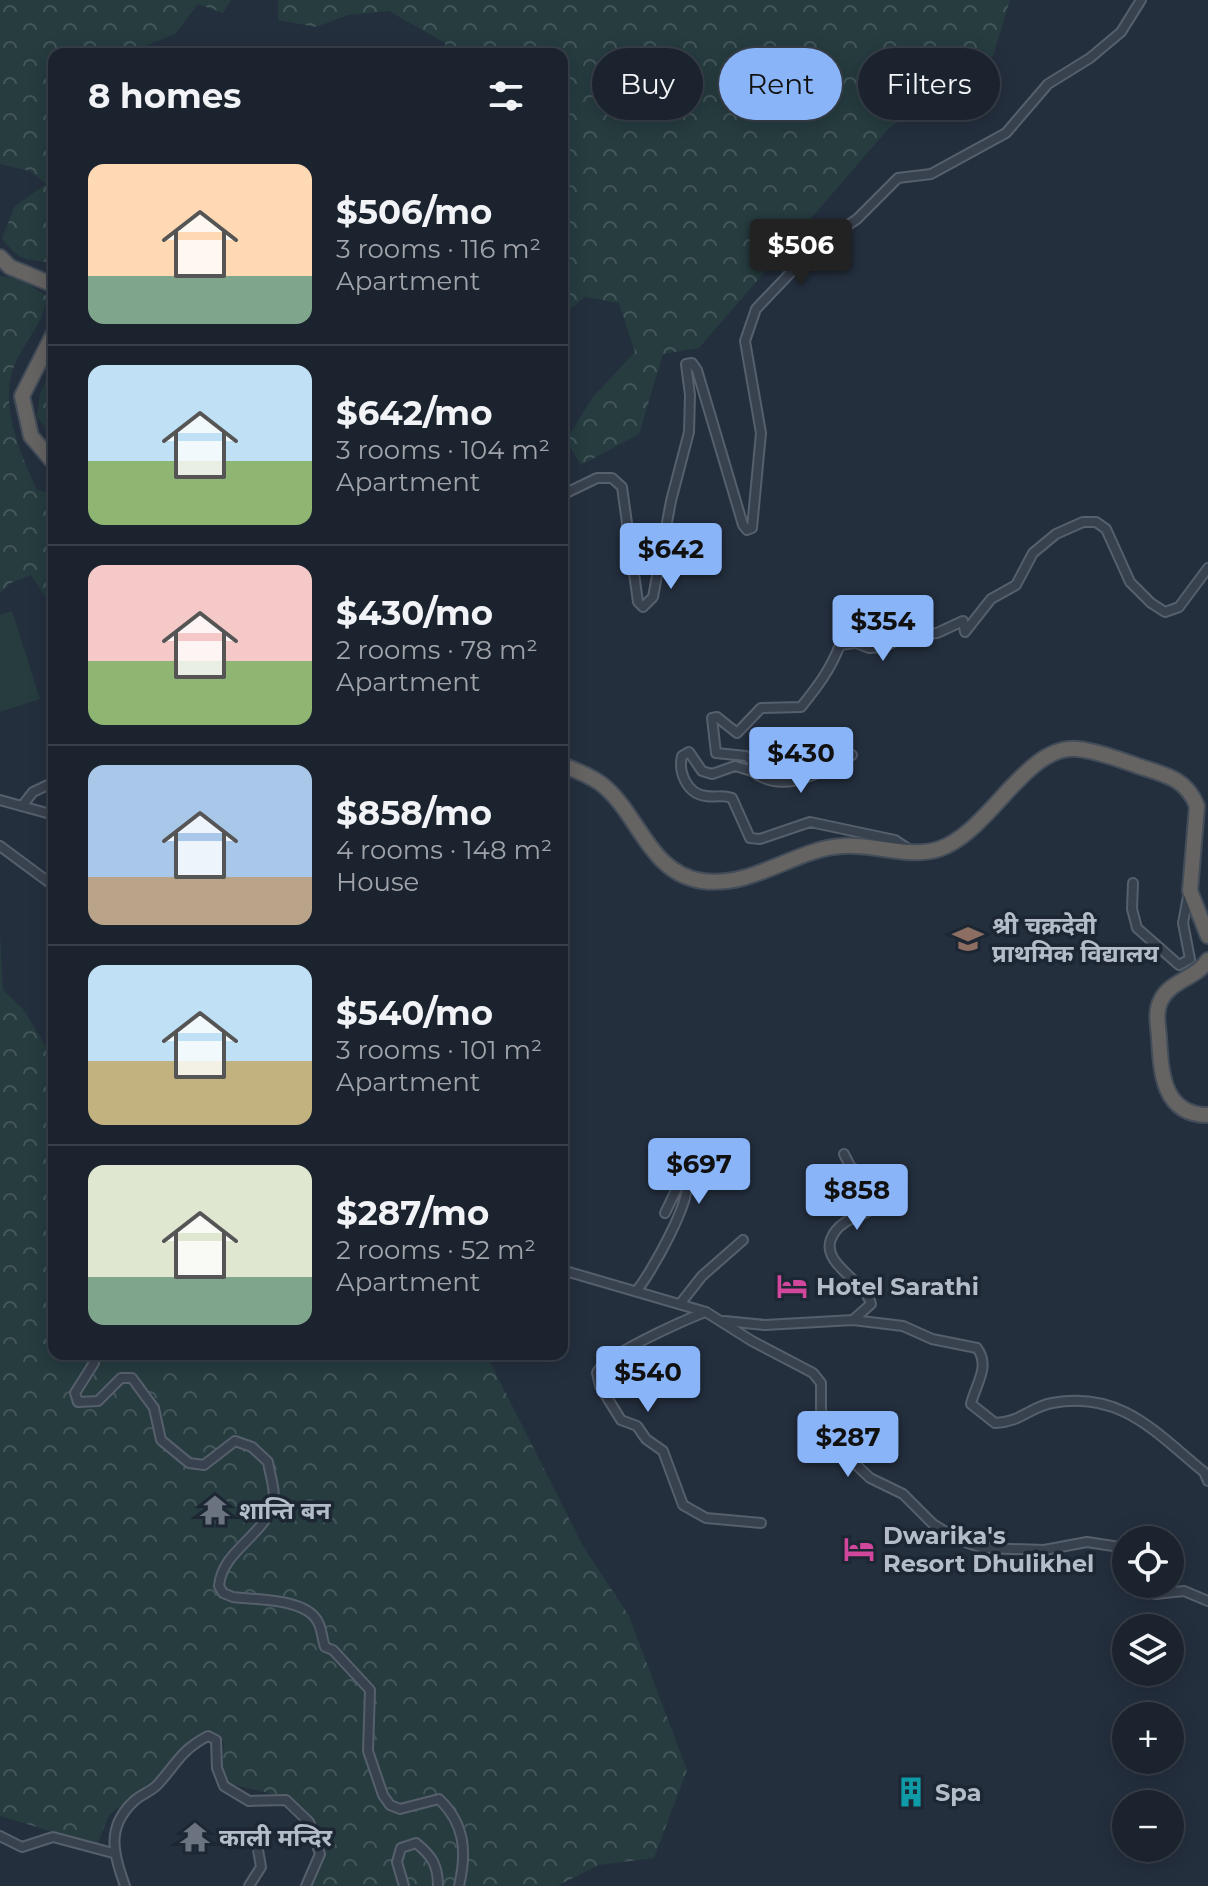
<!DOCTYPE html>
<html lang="en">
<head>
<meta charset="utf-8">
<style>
  body { margin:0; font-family:Montserrat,"Noto Sans Devanagari",sans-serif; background:#242b36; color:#f1f3f6; height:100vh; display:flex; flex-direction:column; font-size:30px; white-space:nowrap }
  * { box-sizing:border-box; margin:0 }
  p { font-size:26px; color:#a0a4aa }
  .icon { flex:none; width:44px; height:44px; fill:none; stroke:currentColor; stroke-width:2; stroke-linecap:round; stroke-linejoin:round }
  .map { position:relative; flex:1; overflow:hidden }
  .drawer { position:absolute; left:48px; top:48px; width:520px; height:1312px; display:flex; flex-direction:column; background:#1b232e; border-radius:16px; box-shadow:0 4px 20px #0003,0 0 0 2px #39404a }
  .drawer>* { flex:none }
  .hud { position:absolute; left:592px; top:48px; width:496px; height:72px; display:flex; gap:16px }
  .buttons { position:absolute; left:1112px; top:1526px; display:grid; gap:16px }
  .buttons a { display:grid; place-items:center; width:72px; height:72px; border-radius:50%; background:#1b232e; box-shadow:0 4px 20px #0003,0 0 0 2px #39404a; font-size:40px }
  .price { position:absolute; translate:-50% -68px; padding:0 18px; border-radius:8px; background:#8ab4f8; color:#111; font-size:26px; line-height:52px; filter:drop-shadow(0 2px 4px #0008) }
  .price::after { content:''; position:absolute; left:50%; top:48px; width:24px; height:18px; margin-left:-12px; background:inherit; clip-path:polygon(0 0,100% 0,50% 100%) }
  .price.current { background:#222; color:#fff }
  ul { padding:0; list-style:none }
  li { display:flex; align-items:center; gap:24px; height:200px; padding:0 40px }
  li+li { border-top:2px solid #39404a }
  li span { display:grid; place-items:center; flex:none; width:224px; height:160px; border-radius:16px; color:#555 }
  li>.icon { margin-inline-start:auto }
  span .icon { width:96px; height:96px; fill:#fffc; stroke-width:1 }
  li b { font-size:34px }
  h2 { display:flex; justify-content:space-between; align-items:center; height:96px; padding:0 40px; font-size:34px }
  .tag { padding:0 28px; border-radius:36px; background:#1b232e; box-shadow:0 4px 20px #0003,0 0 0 2px #39404a; font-size:28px; line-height:72px }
  .tag.current { background:#8ab4f8; color:#111 }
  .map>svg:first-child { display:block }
  .green { fill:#263c3f }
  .forest { fill:url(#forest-crowns) }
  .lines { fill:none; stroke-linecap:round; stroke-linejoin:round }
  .minor-casing { stroke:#565f6c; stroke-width:12 }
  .trunk-casing { stroke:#434c59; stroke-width:18 }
  .minor { stroke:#38414e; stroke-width:8 }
  .trunk { stroke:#656462; stroke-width:14 }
  .labels { text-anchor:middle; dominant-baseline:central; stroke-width:7; stroke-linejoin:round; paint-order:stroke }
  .poi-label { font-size:24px; font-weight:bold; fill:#b4bcc9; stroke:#1d2633; text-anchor:start }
</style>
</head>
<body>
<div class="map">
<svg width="1208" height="1886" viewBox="0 0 1208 1886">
  <defs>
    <pattern id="forest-crowns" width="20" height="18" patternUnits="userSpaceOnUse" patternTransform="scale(2)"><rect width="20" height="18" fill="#263c3f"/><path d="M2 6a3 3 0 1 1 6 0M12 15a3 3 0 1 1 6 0" fill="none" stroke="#435659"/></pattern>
  </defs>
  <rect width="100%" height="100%" fill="#242f3e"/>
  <polygon class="green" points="12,611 40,699 0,712 0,615"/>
  <g class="forest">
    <path d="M0,0H231L223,13L198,4L175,34L126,54H54V264C27,257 22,265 2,238L15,206L46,184L30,171L0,164Z"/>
    <polygon points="278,0 1010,0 993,56 889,128 699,348 663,354 639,434 581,465 566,440 593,397 635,352 619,303 585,297 562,316 562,54 447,54 445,43 389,11 348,15 316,27 278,20"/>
    <path d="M0,276L19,278L47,296C44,325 23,342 13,369C0,410 21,454 37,490L54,494V636L51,606L31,575L11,583L0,593Z"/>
    <polygon points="54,362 54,439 37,417 40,394"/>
    <path d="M0,935L3,990L23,1009L54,1060V1354H486L583,1546L629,1616L687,1770L654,1858L599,1865L557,1886H311L327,1847C292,1789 281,1798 220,1781L224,1743L207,1729L154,1780L109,1815L97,1845L0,1816Z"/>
  </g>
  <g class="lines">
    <g class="minor-casing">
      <g id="minor">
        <polyline points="562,495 597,478 612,478 622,487 638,602 643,607 653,597 671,501 689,432 690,395 686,364 692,363 697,370 743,525 747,530 752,528 761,433 745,341 756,309 813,249 857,219 898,178 931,174 1006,133 1048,84 1090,58 1121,32 1141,0"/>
        <path d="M752,771C783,796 822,772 852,755"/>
        <polyline points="0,800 54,815"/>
        <polyline points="22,806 33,792 54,782"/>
        <polyline points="0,846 54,886"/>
        <path d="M910,850L895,840L810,822L760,839L750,838L732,798C721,794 717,798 706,796C687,794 678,772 682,756L689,752L702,771L712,774L735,766L752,771V761L746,756L716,753L712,718L717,717L737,733L761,708L801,707C818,686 830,670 840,645L856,643L869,648L884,647L903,637L937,633L963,621L965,632L991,599L1016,585L1033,553L1056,534L1083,522H1096L1106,529L1130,582L1151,603L1165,612L1179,607L1208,568"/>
        <polyline points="1133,883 1132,909 1137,928 1179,965 1190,959 1183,923 1189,891"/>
        <path d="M844,1154L850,1166L887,1194C882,1216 842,1211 831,1239C821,1264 865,1281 871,1304L853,1320"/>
        <polyline points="562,1270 706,1312 752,1341 813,1373 821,1383 821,1410 830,1440 870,1478 903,1494 933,1524 959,1540 983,1548 1044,1550 1087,1542 1126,1548"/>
        <path d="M637,1290C650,1275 693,1198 686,1183L680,1182L665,1213"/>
        <polyline points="680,1304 702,1276 743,1240"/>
        <path d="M705,1312C685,1320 600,1357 597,1373L600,1386L621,1420L637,1426L646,1439L663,1451L683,1505L706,1518L761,1523"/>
        <path d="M724,1321L765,1325L853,1320L903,1326L932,1339L977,1348C991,1367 975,1385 971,1404L995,1423C1021,1422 1030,1407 1052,1403C1121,1390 1156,1433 1204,1472L1208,1481"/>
        <path d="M93,1354L94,1363L75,1393L78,1402L98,1401L121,1378H132L154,1408L161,1440L189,1463L204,1465L235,1441L252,1447L268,1462C270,1476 277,1493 272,1507C260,1538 222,1552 219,1586L223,1593L233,1597C256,1600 306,1598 318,1622C322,1629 322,1639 325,1647L333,1650L370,1690L368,1751L383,1795L390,1805L400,1809L439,1799C465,1824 467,1852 459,1886"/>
        <polyline points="1140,1584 1155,1594 1184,1591 1208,1601"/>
        <polyline points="0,1836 22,1847 53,1837 113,1853"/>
        <path d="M125,1886C114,1854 105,1828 134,1801C141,1794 153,1791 159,1783C177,1763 181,1750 208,1736L216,1740L217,1768L224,1786L249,1801L286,1800L309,1822L320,1854L306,1886"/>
        <polyline points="249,1886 261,1867 256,1838"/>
        <path d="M404,1886L397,1862L401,1848L416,1843C432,1856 438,1865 438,1886"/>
      </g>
    </g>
    <g class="trunk-casing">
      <g id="trunk">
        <polyline points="0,257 10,267 54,285"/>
        <polyline points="54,333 22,396 31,436 54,463"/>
        <path d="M562,765C575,770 589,775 600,783C639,812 648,873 702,881C753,888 795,849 842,846C874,843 908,859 939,849C990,832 1026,744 1077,749C1098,751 1121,760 1141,767C1167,775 1187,780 1197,806L1190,891L1208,936"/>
        <path d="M1208,960C1197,978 1171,980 1161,1000C1155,1011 1158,1025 1159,1037C1161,1073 1163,1115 1208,1115"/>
      </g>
    </g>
    <use href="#minor" class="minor"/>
    <use href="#trunk" class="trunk"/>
  </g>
  <defs>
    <g id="school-bare" transform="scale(2.4)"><path d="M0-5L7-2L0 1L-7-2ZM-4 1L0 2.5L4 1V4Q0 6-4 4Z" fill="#8d6e63" stroke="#1d2633" stroke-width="2.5" paint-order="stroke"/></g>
    <g id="hotel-bare" transform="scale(2.4)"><path d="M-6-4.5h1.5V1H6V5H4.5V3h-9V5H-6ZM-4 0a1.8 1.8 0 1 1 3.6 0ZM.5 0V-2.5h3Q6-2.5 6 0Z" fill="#d1479c" stroke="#1d2633" stroke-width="2.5" paint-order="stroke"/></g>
    <g id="temple-bare" transform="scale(2.4)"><path d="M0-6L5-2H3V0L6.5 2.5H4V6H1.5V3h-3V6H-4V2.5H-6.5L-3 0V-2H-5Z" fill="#6b7280" stroke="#1d2633" stroke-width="2.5" paint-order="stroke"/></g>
    <g id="building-bare" transform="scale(2.4)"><path d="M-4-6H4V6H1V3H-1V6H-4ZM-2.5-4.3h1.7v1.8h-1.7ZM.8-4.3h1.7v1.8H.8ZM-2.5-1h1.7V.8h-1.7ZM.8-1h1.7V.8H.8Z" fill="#0f9aa8" stroke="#1d2633" stroke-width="2.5" paint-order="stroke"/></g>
  </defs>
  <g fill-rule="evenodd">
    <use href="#school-bare" x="968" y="939"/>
    <use href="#hotel-bare" x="792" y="1286"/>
    <use href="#temple-bare" x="215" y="1510"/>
    <use href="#hotel-bare" x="859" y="1549"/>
    <use href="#building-bare" x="911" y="1792"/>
    <use href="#temple-bare" x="195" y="1837"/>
  </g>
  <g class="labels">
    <g class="poi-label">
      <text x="992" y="925">श्री चक्रदेवी<tspan x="992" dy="28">प्राथमिक विद्यालय</tspan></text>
      <text x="816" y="1286">Hotel Sarathi</text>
      <text x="239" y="1510">शान्ति बन</text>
      <text x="883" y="1535">Dwarika's<tspan x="883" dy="28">Resort Dhulikhel</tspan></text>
      <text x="935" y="1792">Spa</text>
      <text x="219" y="1837">काली मन्दिर</text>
    </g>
  </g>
</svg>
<div class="buttons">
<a><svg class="icon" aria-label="locate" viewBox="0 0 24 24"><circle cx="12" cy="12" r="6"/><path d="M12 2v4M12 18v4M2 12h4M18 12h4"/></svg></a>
<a><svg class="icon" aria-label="layers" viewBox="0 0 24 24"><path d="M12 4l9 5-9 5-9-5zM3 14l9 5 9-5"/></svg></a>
<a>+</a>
<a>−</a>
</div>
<b class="price current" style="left:801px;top:287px">$506</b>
<b class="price" style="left:671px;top:591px">$642</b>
<b class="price" style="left:883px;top:663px">$354</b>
<b class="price" style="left:801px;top:795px">$430</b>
<b class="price" style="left:699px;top:1206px">$697</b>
<b class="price" style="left:857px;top:1232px">$858</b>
<b class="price" style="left:648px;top:1414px">$540</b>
<b class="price" style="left:848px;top:1479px">$287</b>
<div class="hud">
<a class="tag">Buy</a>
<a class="tag current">Rent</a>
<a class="tag">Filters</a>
</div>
<section class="drawer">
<h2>8 homes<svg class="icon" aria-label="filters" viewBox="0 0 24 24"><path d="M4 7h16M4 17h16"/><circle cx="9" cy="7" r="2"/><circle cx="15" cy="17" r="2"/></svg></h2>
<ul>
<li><span style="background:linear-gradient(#ffd9b3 70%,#7fa58c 0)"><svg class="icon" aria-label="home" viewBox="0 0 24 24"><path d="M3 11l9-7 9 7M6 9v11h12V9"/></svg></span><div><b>$506/mo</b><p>3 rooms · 116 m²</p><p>Apartment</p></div></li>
<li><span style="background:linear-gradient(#bfe0f5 60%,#8fb573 0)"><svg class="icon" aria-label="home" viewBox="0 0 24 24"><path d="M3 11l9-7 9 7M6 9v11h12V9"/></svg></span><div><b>$642/mo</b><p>3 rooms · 104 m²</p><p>Apartment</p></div></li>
<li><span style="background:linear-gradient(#f6c9c9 60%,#8fb573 0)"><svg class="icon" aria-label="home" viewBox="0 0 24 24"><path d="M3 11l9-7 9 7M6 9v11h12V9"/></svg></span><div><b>$430/mo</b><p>2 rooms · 78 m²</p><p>Apartment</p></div></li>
<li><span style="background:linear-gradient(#a9c7e8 70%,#b9a48a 0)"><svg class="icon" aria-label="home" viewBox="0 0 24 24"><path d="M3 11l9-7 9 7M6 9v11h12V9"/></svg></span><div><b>$858/mo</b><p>4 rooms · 148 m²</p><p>House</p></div></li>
<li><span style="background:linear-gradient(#bfe0f5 60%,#c2b280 0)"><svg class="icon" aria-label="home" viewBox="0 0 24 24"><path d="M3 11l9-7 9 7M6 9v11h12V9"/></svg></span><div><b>$540/mo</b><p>3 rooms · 101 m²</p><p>Apartment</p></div></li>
<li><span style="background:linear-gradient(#dfe7d0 70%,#7fa58c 0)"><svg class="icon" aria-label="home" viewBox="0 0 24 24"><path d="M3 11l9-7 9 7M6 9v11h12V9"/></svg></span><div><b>$287/mo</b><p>2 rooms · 52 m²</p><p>Apartment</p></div></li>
</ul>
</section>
</div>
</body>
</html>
